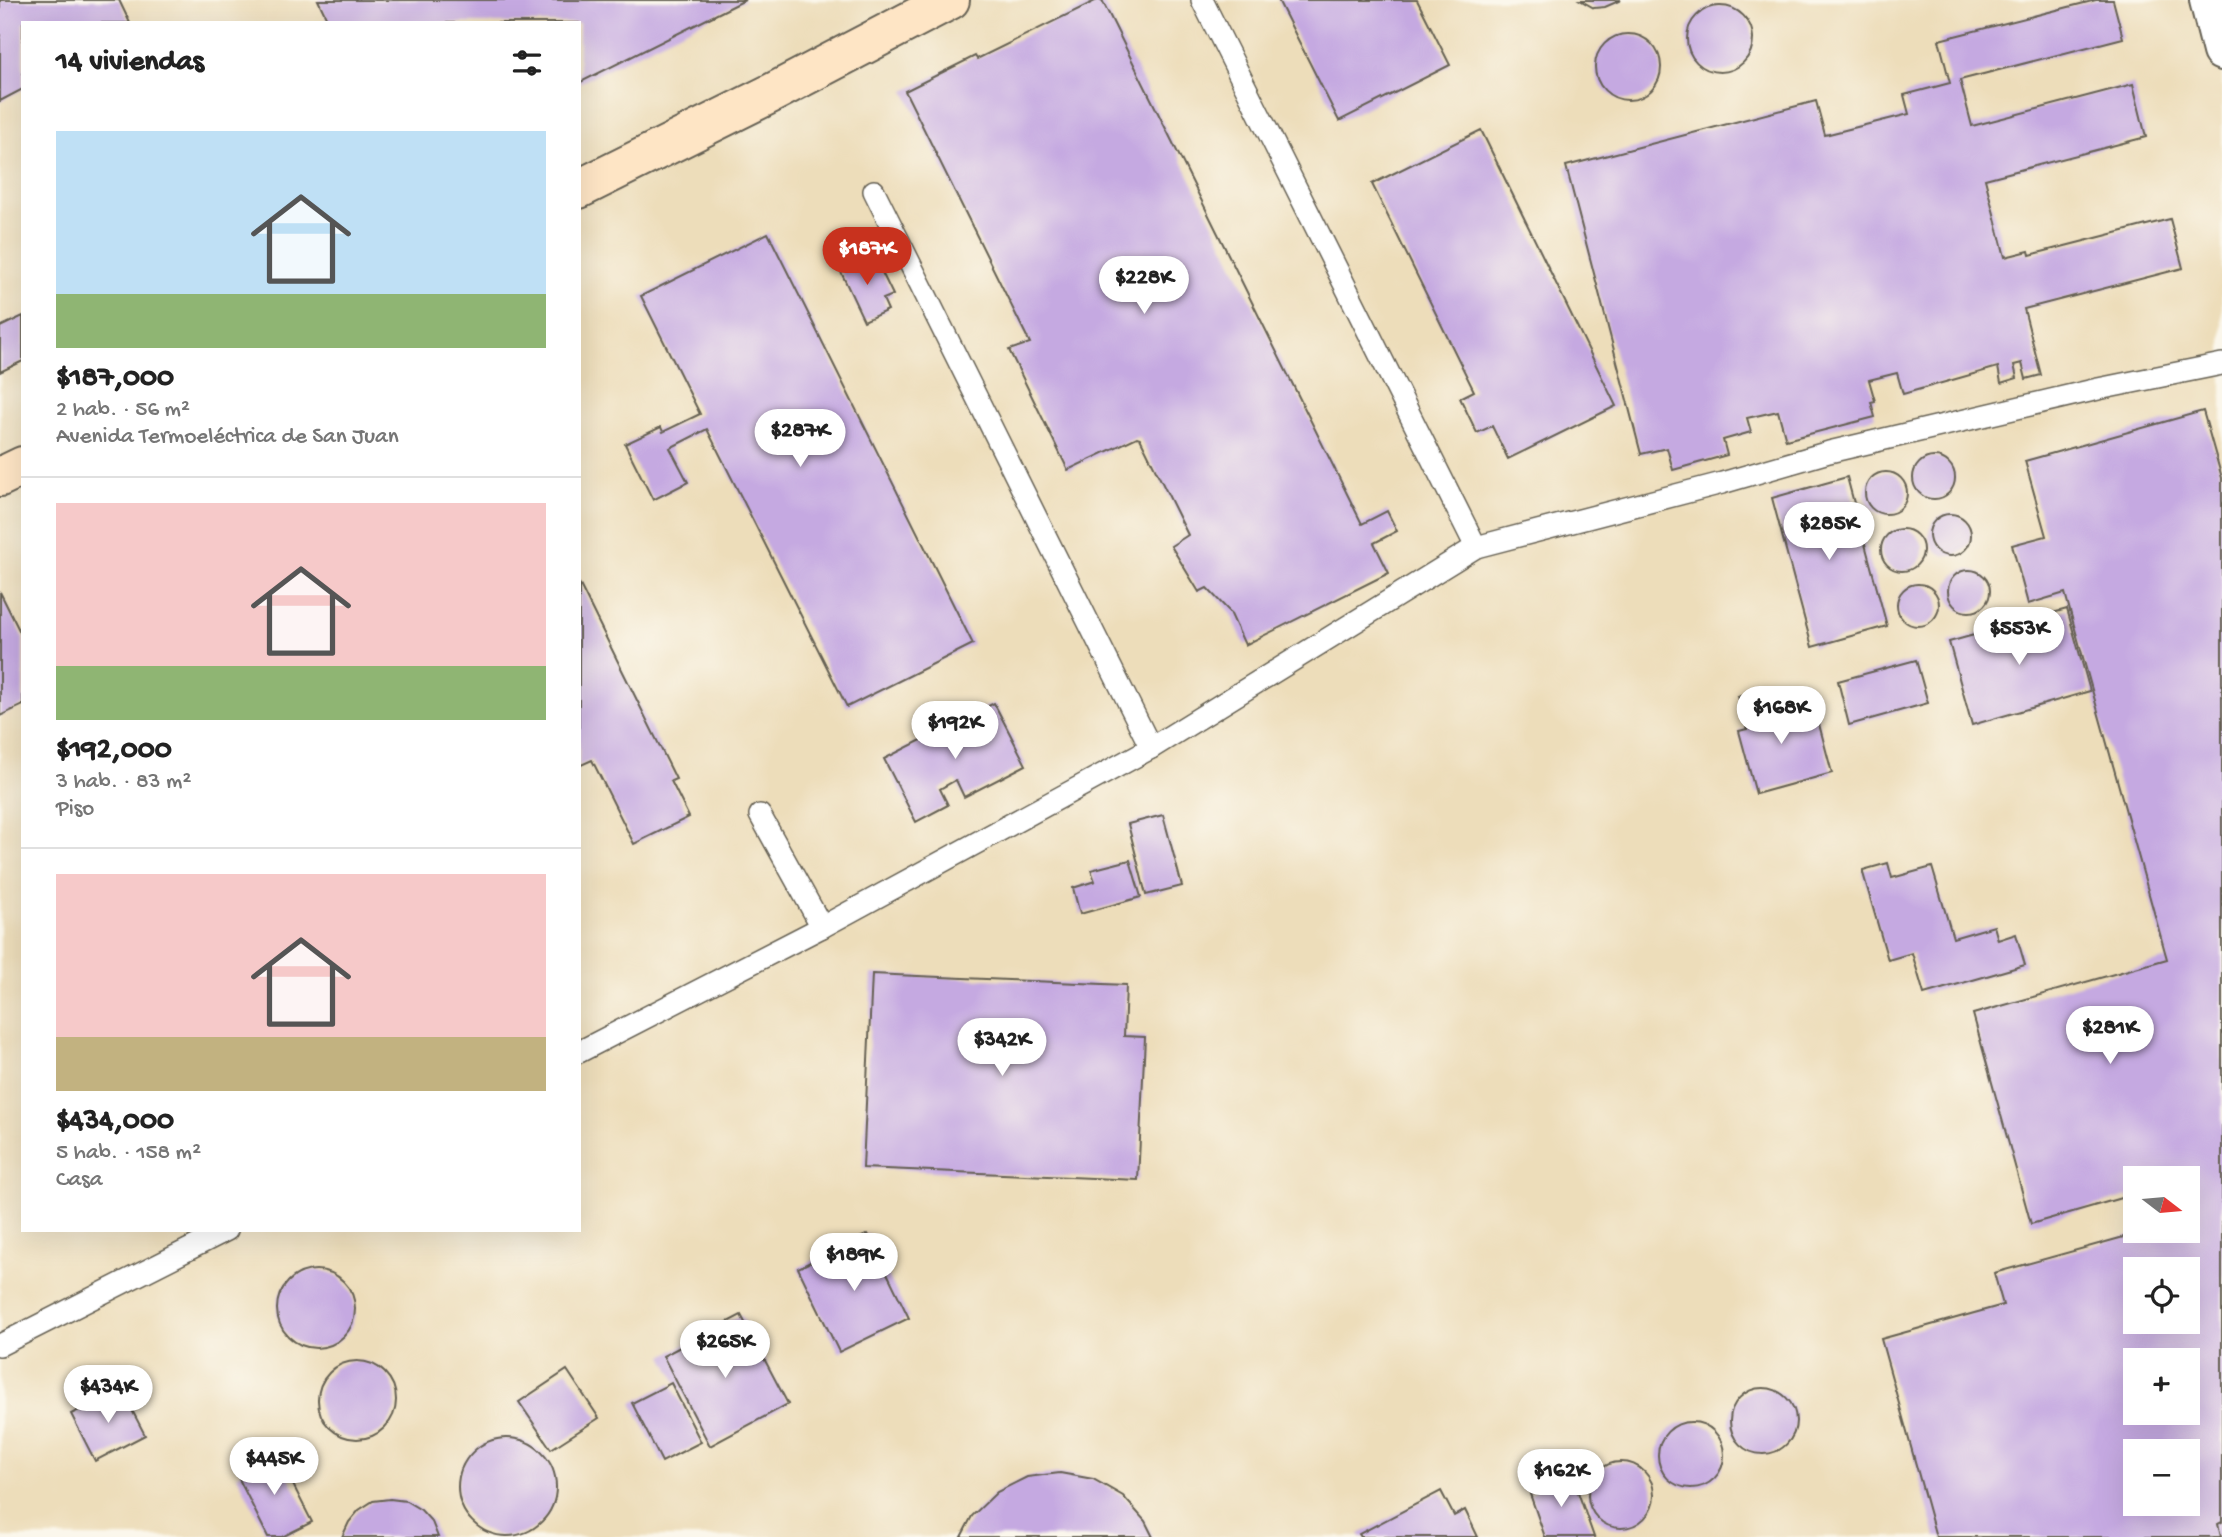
<!DOCTYPE html>
<html lang="es">
<head>
<meta charset="utf-8">
<style>
  body { margin:0; font-family:"Gochi Hand",sans-serif; background:#f2f2f2; color:#222; height:100vh; display:flex; flex-direction:column; font-size:26px; white-space:nowrap }
  * { box-sizing:border-box; margin:0 }
  p { font-size:23px; color:#767676 }
  .icon { flex:none; width:38px; height:38px; fill:none; stroke:currentColor; stroke-width:2; stroke-linecap:round; stroke-linejoin:round }
  .map { position:relative; flex:1; overflow:hidden }
  .drawer { position:absolute; left:21px; top:21px; width:560px; height:1211px; display:flex; flex-direction:column; background:#fff; border-radius:0px; box-shadow:0 7px 28px #0002 }
  .drawer>* { flex:none }
  .needle { width:46px; rotate:106deg }
  .buttons { position:absolute; left:2123px; top:1166px; display:grid; gap:14px }
  .buttons a { display:grid; place-items:center; width:77px; height:77px; border-radius:0px; background:#fff; box-shadow:0 7px 28px #0002; font-size:35px }
  .price { position:absolute; translate:-50% -60px; padding:0 16px; border-radius:24px; background:#fff; color:#222; font-size:23px; line-height:46px; filter:drop-shadow(0 2px 4px #0008) }
  .price::after { content:''; position:absolute; left:50%; top:42px; width:21px; height:16px; margin-left:-10px; background:inherit; clip-path:polygon(0 0,100% 0,50% 100%) }
  .price.current { background:#c8321e; color:#fff }
  ul { padding:0; list-style:none }
  li { display:grid; align-content:center; gap:14px; height:371px; padding:0 35px }
  li+li { border-top:2px solid #e0e0e0 }
  li span { display:grid; place-items:center; height:217px; border-radius:0px; color:#555 }
  li>.icon { margin-inline-start:auto }
  span .icon { width:126px; height:126px; fill:#fffc; stroke-width:1 }
  li b { font-size:30px }
  h2 { display:flex; justify-content:space-between; align-items:center; height:84px; padding:0 35px; font-size:30px }
  .map>svg:first-child { display:block }
  .building { fill:#c5a9e1; fill-rule:evenodd }
  .lines { fill:none; stroke-linecap:round; stroke-linejoin:round }
  .lane-casing { stroke:#656053; stroke-width:24 }
  .street-casing { stroke:#656053; stroke-width:42 }
  .secondary-casing { stroke:#656053; stroke-width:42 }
  .lane { stroke:#fff; stroke-width:21 }
  .street { stroke:#fff; stroke-width:38 }
  .secondary { stroke:#fee5c5; stroke-width:38 }
</style>
</head>
<body>
<div class="map">
<svg width="2222" height="1537" viewBox="0 0 2222 1537">
  <rect width="100%" height="100%" fill="#fbf7ec"/>
  <filter id="ink" filterUnits="userSpaceOnUse"><feTurbulence type="fractalNoise" baseFrequency=".0143" numOctaves="2"/><feDisplacementMap in="SourceGraphic" scale="14" xChannelSelector="R" yChannelSelector="G"/><feConvolveMatrix kernelMatrix="1 2 1 2 8 2 1 2 1" color-interpolation-filters="sRGB"/></filter>
  <filter id="wash" filterUnits="userSpaceOnUse"><feTurbulence type="fractalNoise" baseFrequency=".00686" numOctaves="4" result="noise"/><feDisplacementMap in="SourceGraphic" scale="28" xChannelSelector="R" yChannelSelector="G"/><feGaussianBlur stdDeviation="1.57" result="paint"/><feColorMatrix in="noise" values="0 0 0 0 0 0 0 0 0 0 0 0 0 0 0 0 0 1.4 0 .05"/><feComposite in="paint" operator="in"/></filter>
  <g filter="url(#wash)">
    <rect width="100%" height="100%" fill="#edddba"/>
    <g id="blocks">
      <g class="building">
        <polygon points="0,0 119,0 130,23 23,23 23,89 0,101"/>
        <polygon points="318,0 745,0 579,83 579,23 329,23"/>
        <polygon points="1097,0 1102,0 1362,524 1387,511 1397,531 1374,543 1389,573 1245,645 1230,612 1207,588 1199,592 1171,546 1188,535 1140,438 1137,437 1068,470 1009,350 1030,343 905,91 975,56 977,59"/>
        <polygon points="1278,0 1417,0 1450,65 1339,121"/>
        <polygon points="1580,0 1621,0 1605,7 1594,8"/>
        <polygon points="2096,0 2113,0 2123,38 1960,80 1972,126 2133,84 2146,137 1985,179 2005,257 2029,251 2030,255 2170,219 2183,268 2024,309 2041,375 2026,379 2022,363 2014,365 2017,378 2001,383 1998,367 1903,394 1897,373 1869,380 1875,401 1871,402 1875,417 1786,440 1778,411 1747,418 1751,432 1723,440 1727,455 1673,470 1667,448 1641,454 1566,166 1816,101 1825,135 1909,114 1904,95 1950,83 1939,40"/>
        <circle cx="1720" cy="39" r="33"/>
        <circle cx="1628" cy="67" r="33"/>
        <polygon points="1481,130 1616,406 1508,459 1492,426 1477,433 1460,398 1474,391 1372,184"/>
        <polygon points="768,233 973,644 847,707 707,429 670,448 688,482 653,500 625,444 661,427 663,432 700,414 641,296"/>
        <polygon points="873,254 893,295 883,299 888,310 864,321 840,270"/>
        <polygon points="23,316 23,361 0,372 0,327"/>
        <path d="M2203,411L2222,478V1522L2218,1524L2221,1537H1936L1881,1339L2003,1305L1994,1273L2138,1233L2137,1230H2188V1178H2135V1219L2128,1196L2031,1224L1973,1014L2167,959L2065,593L2028,604L2012,545L2046,536L2025,461ZM2135,1269H2188V1321H2135ZM2135,1360H2188V1412H2135ZM2135,1451H2188V1503H2135Z"/>
        <circle cx="1934" cy="478" r="21"/>
        <circle cx="1886" cy="493" r="21"/>
        <polygon points="1847,477 1887,626 1812,647 1772,498"/>
        <circle cx="1950" cy="535" r="21"/>
        <circle cx="1902" cy="550" r="21"/>
        <circle cx="1969" cy="591" r="21"/>
        <polygon points="579,583 676,779 671,781 689,817 634,844 592,760 579,766"/>
        <circle cx="1918" cy="605" r="21"/>
        <polygon points="0,592 23,638 23,705 0,716"/>
        <polygon points="2067,609 2090,691 1972,725 1949,642"/>
        <polygon points="1916,660 1928,703 1849,725 1838,681"/>
        <polygon points="1764,689 1774,725 1816,713 1832,773 1756,794 1739,731 1747,729 1738,696"/>
        <polygon points="994,703 1026,765 964,797 956,780 940,789 948,805 916,822 884,759"/>
        <polygon points="1163,815 1182,886 1146,895 1128,824"/>
        <polygon points="1130,860 1141,897 1080,914 1073,888 1095,881 1091,870"/>
        <polygon points="1888,863 1892,878 1932,867 1953,938 1994,926 1998,940 2016,934 2025,965 1924,994 1912,953 1888,960 1863,873 1863,870"/>
        <polygon points="872,974 1126,985 1124,1036 1145,1037 1138,1180 863,1168"/>
        <polygon points="868,1234 909,1318 839,1352 798,1268"/>
        <circle cx="316" cy="1309" r="39"/>
        <polygon points="741,1315 788,1404 710,1446 663,1356"/>
        <circle cx="357" cy="1400" r="39"/>
        <polygon points="567,1370 599,1418 551,1449 519,1402"/>
        <polygon points="671,1383 701,1442 662,1462 632,1403"/>
        <circle cx="1763" cy="1421" r="33"/>
        <polygon points="121,1389 145,1435 95,1461 71,1414"/>
        <circle cx="1691" cy="1455" r="33"/>
        <circle cx="507" cy="1487" r="49"/>
        <polygon points="275,1449 312,1522 282,1537 268,1537 237,1475 264,1461 262,1456"/>
        <circle cx="1621" cy="1495" r="33"/>
        <polygon points="1060,1473 1093,1479 1123,1496 1145,1521 1153,1537 961,1537 972,1516 997,1492 1027,1477"/>
        <polygon points="1566,1474 1568,1480 1573,1478 1594,1537 1545,1537 1530,1494 1535,1492 1532,1485"/>
        <polygon points="1441,1491 1454,1516 1465,1510 1478,1537 1361,1537 1359,1534"/>
        <polygon points="390,1499 406,1501 421,1510 432,1522 438,1537 342,1537 349,1522 359,1510 373,1501"/>
      </g>
    </g>
  </g>
  <g filter="url(#ink)">
    <use href="#blocks" fill-opacity="0" stroke="#656053" stroke-width="2"/>
    <g class="lines">
      <g class="lane-casing">
        <g id="lane">
          <polyline points="1202,0 1476,547"/>
          <polyline points="874,191 1151,748"/>
          <polyline points="760,815 822,927"/>
          <polyline points="579,1052 822,927 1151,748 1476,547 1722,483 1829,452 2098,389 2222,364"/>
          <polyline points="0,1345 227,1230"/>
        </g>
      </g>
      <g class="street-casing">
        <polyline id="street" points="2209,0 2222,51"/>
      </g>
      <g class="secondary-casing">
        <g id="secondary">
          <polyline points="579,189 770,94 950,0"/>
          <polyline points="0,477 23,466"/>
        </g>
      </g>
      <use href="#lane" class="lane"/>
      <use href="#street" class="street"/>
      <use href="#secondary" class="secondary"/>
    </g>
  </g>
</svg>
<div class="buttons">
<a><svg class="needle" viewBox="-14 -14 28 28"><path d="M0-13l5 13h-10z" fill="#e53935"/><path d="M0 13l5-13h-10z" fill="#767676"/></svg></a>
<a><svg class="icon" aria-label="locate" viewBox="0 0 24 24"><circle cx="12" cy="12" r="6"/><path d="M12 2v4M12 18v4M2 12h4M18 12h4"/></svg></a>
<a>+</a>
<a>−</a>
</div>
<b class="price current" style="left:867px;top:287px">$187K</b>
<b class="price" style="left:1144px;top:316px">$228K</b>
<b class="price" style="left:800px;top:469px">$287K</b>
<b class="price" style="left:1829px;top:562px">$285K</b>
<b class="price" style="left:2019px;top:667px">$553K</b>
<b class="price" style="left:1781px;top:746px">$168K</b>
<b class="price" style="left:955px;top:761px">$192K</b>
<b class="price" style="left:2110px;top:1066px">$281K</b>
<b class="price" style="left:1002px;top:1078px">$342K</b>
<b class="price" style="left:854px;top:1293px">$189K</b>
<b class="price" style="left:725px;top:1380px">$265K</b>
<b class="price" style="left:108px;top:1425px">$434K</b>
<b class="price" style="left:274px;top:1497px">$445K</b>
<b class="price" style="left:1561px;top:1509px">$162K</b>
<section class="drawer">
<h2>14 viviendas<svg class="icon" aria-label="filters" viewBox="0 0 24 24"><path d="M4 7h16M4 17h16"/><circle cx="9" cy="7" r="2"/><circle cx="15" cy="17" r="2"/></svg></h2>
<ul>
<li><span style="background:linear-gradient(#bfe0f5 75%,#8fb573 0)"><svg class="icon" aria-label="home" viewBox="0 0 24 24"><path d="M3 11l9-7 9 7M6 9v11h12V9"/></svg></span><div><b>$187,000</b><p>2 hab. · 56 m²</p><p>Avenida Termoeléctrica de San Juan</p></div></li>
<li><span style="background:linear-gradient(#f6c9c9 75%,#8fb573 0)"><svg class="icon" aria-label="home" viewBox="0 0 24 24"><path d="M3 11l9-7 9 7M6 9v11h12V9"/></svg></span><div><b>$192,000</b><p>3 hab. · 83 m²</p><p>Piso</p></div></li>
<li><span style="background:linear-gradient(#f6c9c9 75%,#c2b280 0)"><svg class="icon" aria-label="home" viewBox="0 0 24 24"><path d="M3 11l9-7 9 7M6 9v11h12V9"/></svg></span><div><b>$434,000</b><p>5 hab. · 158 m²</p><p>Casa</p></div></li>
</ul>
</section>
</div>
</body>
</html>
